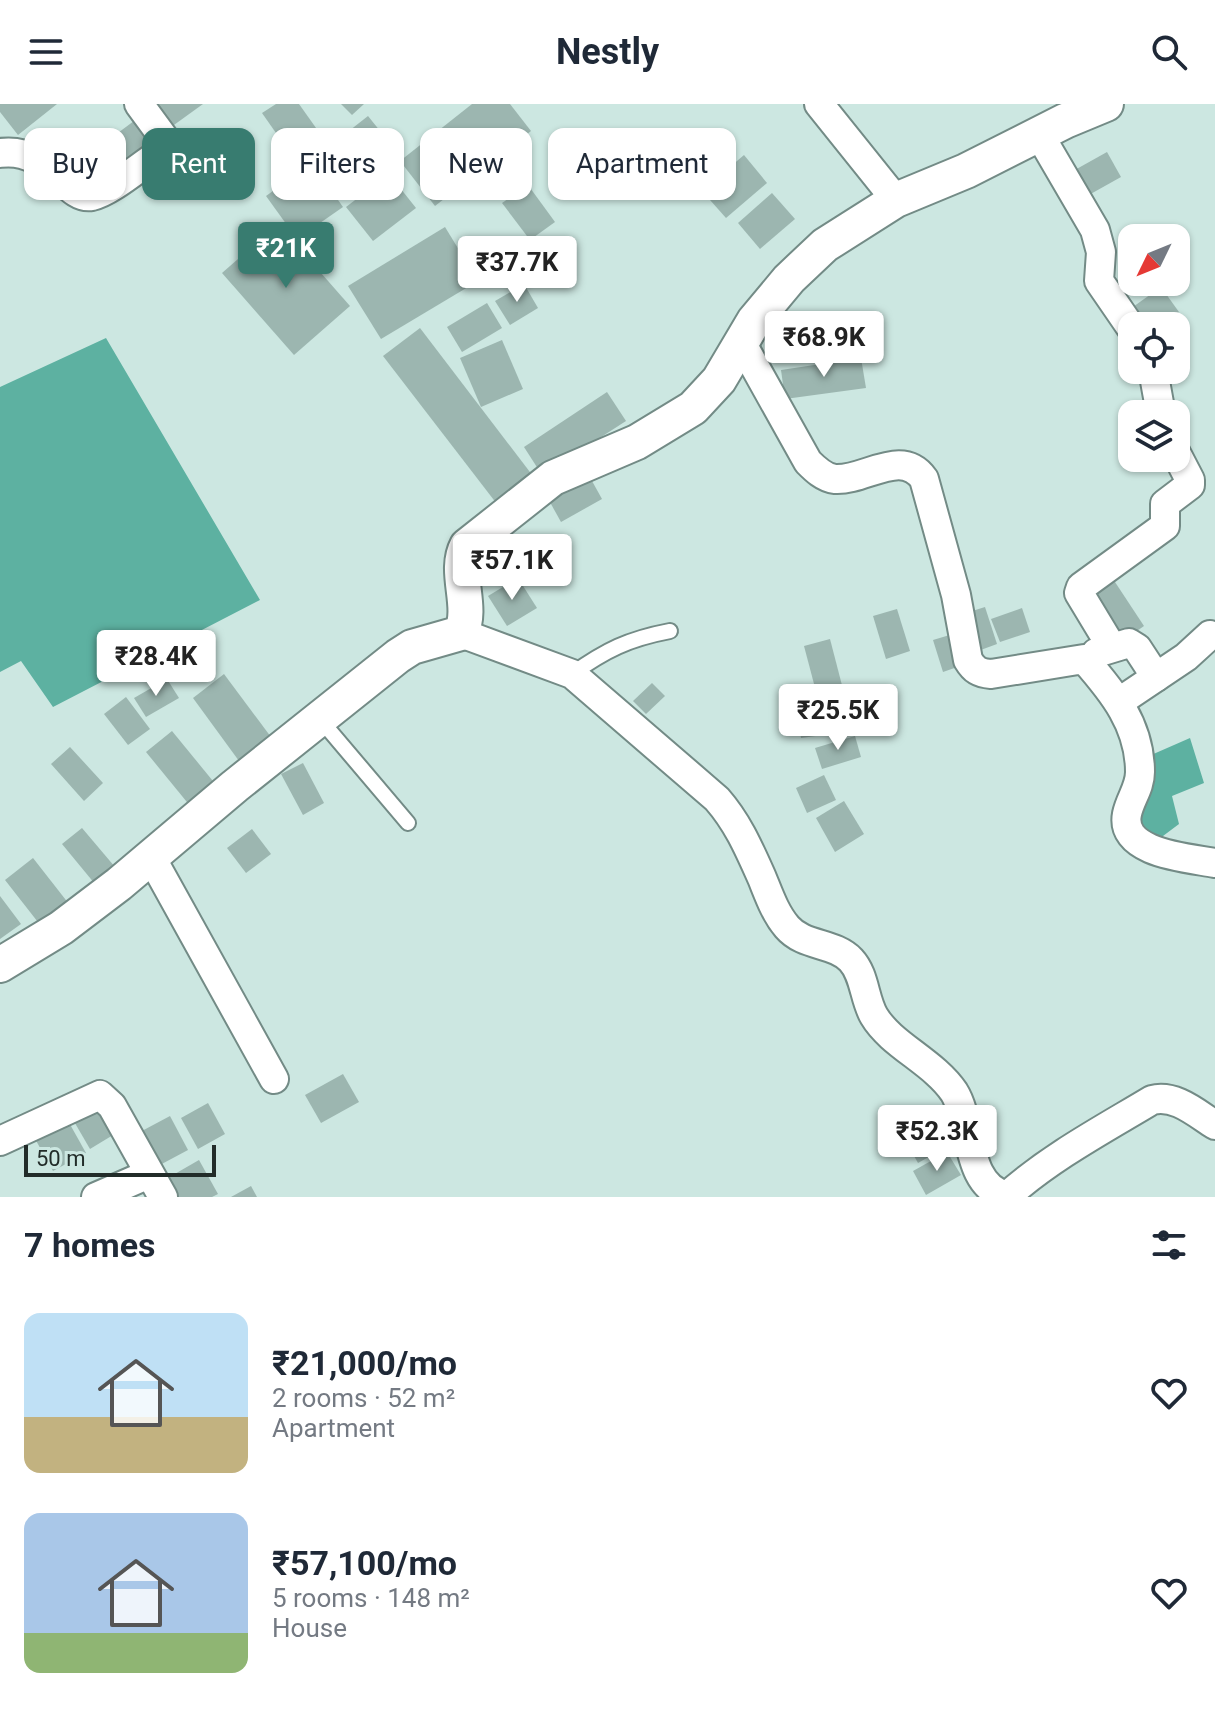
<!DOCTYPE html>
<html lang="en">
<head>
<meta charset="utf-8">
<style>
  body { margin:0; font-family:Roboto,sans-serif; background:#f6f6f7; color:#1f2937; height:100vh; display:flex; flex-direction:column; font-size:30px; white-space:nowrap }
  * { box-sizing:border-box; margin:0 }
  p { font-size:26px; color:#747a83 }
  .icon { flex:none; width:44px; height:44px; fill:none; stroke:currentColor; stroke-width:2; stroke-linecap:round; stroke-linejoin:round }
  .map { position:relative; height:1093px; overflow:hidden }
  .details { display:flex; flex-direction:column; background:#fff; flex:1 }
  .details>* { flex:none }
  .top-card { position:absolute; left:24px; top:24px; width:800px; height:72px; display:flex; gap:16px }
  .needle { width:52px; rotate:227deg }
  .controls { position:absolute; left:1118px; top:120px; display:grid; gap:16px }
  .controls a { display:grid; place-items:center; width:72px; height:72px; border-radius:16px; background:#fff; box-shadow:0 2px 6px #0004; font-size:40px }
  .scale { position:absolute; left:24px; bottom:20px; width:192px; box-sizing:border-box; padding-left:8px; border:4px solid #222c29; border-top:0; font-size:22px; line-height:28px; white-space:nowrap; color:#222c29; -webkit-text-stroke:6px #cce7e1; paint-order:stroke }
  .price { position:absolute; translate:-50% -68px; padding:0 18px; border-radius:8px; background:#fff; color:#222; font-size:26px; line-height:52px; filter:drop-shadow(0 2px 4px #0008) }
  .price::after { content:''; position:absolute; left:50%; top:48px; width:24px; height:18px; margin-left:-12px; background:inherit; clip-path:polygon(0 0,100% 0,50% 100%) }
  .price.current { background:#387c70; color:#fff }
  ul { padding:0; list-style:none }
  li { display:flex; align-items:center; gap:24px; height:200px; padding:0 24px }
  li span { display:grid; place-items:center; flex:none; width:224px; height:160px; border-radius:16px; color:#555 }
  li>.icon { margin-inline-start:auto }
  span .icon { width:96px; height:96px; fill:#fffc; stroke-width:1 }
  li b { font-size:34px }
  h2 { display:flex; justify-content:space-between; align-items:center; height:96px; padding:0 24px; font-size:34px }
  .pill { padding:0 28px; border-radius:16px; background:#fff; box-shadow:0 2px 6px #0004; font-size:28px; line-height:72px }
  .pill.current { background:#387c70; color:#fff }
  header { display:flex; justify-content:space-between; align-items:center; height:104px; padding:0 24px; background:#fff; font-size:36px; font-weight:700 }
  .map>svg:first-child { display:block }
  .water { fill:#5db1a1 }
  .building { fill:#9cb6b0 }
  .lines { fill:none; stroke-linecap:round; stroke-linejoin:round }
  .service-casing { stroke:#738b86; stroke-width:18 }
  .minor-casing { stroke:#738b86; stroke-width:32 }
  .tertiary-casing { stroke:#738b86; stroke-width:38 }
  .service { stroke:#fff; stroke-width:14 }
  .minor { stroke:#fff; stroke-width:28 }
  .tertiary { stroke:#fff; stroke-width:34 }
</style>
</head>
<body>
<header><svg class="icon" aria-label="menu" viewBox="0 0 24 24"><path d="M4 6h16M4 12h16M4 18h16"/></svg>Nestly<svg class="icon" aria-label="search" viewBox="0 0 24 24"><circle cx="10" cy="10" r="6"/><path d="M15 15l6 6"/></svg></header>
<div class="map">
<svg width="1215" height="1093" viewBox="0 0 1215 1093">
  <rect width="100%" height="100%" fill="#cce7e1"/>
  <g class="water">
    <polygon points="106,234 260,496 53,603 21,557 0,568 0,283"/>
    <polygon points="1190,634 1204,679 1172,692 1179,720 1151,741 1132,715 1142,655"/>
  </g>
  <g class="building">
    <polygon points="0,0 57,0 18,31 0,8"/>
    <polygon points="149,0 203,0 167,26"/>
    <polygon points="276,0 299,0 326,38 297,59 262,9"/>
    <polygon points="341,0 364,0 352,11"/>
    <polygon points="472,0 510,0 531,27 435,102 400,57"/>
    <polygon points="142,11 160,34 116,67 99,43"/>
    <polygon points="368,12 397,48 340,92 312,56"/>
    <polygon points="1107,48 1121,73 1087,92 1073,67"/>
    <polygon points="744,51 767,79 726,114 702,87"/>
    <polygon points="312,59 343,103 297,135 266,92"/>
    <polygon points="389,70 416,104 373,137 346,103"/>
    <polygon points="528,81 555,118 530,136 502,99"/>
    <polygon points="772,89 795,115 760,145 738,119"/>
    <polygon points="278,120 350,202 294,251 222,169"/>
    <polygon points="445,123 478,177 381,235 348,182"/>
    <polygon points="524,180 538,204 510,221 495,197"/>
    <polygon points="1161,183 1179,208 1159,222 1142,222 1130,205"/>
    <polygon points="487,199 502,224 462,248 447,223"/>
    <polygon points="420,224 536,376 500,404 383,252"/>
    <polygon points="502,236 523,285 481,303 460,254"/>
    <polygon points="861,254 866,284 785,295 781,266"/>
    <polygon points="607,288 626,317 542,371 524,343"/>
    <polygon points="587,368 602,395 561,418 546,391"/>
    <polygon points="506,432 527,461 505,476 484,447"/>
    <polygon points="518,474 537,504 507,522 488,492"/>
    <polygon points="1113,475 1144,522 1118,540 1087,493"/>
    <polygon points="985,503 997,540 978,547 966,509"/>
    <polygon points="1022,504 1030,528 1000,538 991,515"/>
    <polygon points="897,505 910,547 886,555 873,512"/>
    <polygon points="953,530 963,561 943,568 933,536"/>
    <polygon points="830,535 844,589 818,595 804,542"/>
    <polygon points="224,570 271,633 239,657 193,594"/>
    <polygon points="167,575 179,594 146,613 134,594"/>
    <polygon points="652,579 665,592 646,610 633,597"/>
    <polygon points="126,593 150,625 128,641 104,610"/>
    <polygon points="869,599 874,620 855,624 850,603"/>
    <polygon points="850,607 852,627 801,634 798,614"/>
    <polygon points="172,627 217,682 191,703 146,648"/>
    <polygon points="855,632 861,653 822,665 815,644"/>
    <polygon points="70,643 103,679 84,697 51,660"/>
    <polygon points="303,659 324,699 303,711 281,670"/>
    <polygon points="824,671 836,696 807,709 796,684"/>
    <polygon points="844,697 864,730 835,748 816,714"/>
    <polygon points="82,724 115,763 95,780 62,740"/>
    <polygon points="252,725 271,750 246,769 227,744"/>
    <polygon points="33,754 69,800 41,822 5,776"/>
    <polygon points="0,792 21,820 0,835"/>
    <polygon points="343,970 359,998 321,1019 305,991"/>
    <polygon points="100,997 118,1028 90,1045 72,1014"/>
    <polygon points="208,999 225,1030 198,1045 181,1014"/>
    <polygon points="170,1012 188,1046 158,1062 140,1028"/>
    <polygon points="67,1015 86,1049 53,1067 34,1033"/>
    <polygon points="934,1017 948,1042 918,1059 904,1034"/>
    <polygon points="947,1048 961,1071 926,1091 913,1067"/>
    <polygon points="199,1056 218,1090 212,1093 175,1093 166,1075"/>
    <polygon points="251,1082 257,1093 231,1093"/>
  </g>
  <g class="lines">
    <g class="service-casing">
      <g id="service">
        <path d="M572,570C606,546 628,535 670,527"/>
        <polyline points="319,614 408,719"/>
      </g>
    </g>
    <g class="minor-casing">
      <g id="minor">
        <polyline points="819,0 896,96"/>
        <polyline points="1039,30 1095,126 1101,148 1099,177 1132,225"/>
        <path d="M0,49C50,42 65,97 92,92C110,88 139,63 156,52L162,45L164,34L139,0"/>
        <path d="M741,238L808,358C815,365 824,374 835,375C865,377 902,343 924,375L956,491L968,556C974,566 979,569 991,570L1084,555C1113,588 1140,621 1140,668C1140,684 1130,695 1127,710C1119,750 1190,754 1215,759"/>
        <polyline points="1153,266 1161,310"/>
        <path d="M461,529L572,570L717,695C738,719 749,745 762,774C769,791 775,809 787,823C804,843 834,838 851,856C865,871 864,895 874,912C891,941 934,958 954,988C973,1018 964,1082 1007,1092C1051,1053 1102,1026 1152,996C1175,990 1196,1009 1215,1021"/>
        <polyline points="1111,542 1079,489 1081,483 1165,422 1165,400 1190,381 1190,376 1176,349"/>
        <polyline points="1096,549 1129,539 1137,544 1156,573"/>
        <polyline points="1119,598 1186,553 1210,531"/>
        <polyline points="151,753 274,975"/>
        <polyline points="0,1037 100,991 112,1002 163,1093"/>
        <polyline points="96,1093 149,1070"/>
      </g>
    </g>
    <g class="tertiary-casing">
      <path id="tertiary" d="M0,861L61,824L119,780L235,682L398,552L412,543L461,529C474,502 453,468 467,442L553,374L637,338L693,304L719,276L754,217L789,175L825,141L896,96L966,67L1065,17L1106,0"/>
    </g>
    <use href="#service" class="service"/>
    <use href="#minor" class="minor"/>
    <use href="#tertiary" class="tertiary"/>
  </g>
</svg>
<div class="controls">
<a><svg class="needle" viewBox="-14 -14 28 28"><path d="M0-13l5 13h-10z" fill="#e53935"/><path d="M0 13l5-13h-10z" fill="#747a83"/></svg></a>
<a><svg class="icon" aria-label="locate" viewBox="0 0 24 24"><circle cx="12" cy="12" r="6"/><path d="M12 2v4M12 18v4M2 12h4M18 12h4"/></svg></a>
<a><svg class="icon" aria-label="layers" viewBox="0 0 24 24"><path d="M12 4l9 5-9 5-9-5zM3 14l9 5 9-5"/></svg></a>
</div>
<div class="scale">50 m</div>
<b class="price current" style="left:286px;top:186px">₹21K</b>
<b class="price" style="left:517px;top:200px">₹37.7K</b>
<b class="price" style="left:824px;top:275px">₹68.9K</b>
<b class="price" style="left:512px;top:498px">₹57.1K</b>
<b class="price" style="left:156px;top:594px">₹28.4K</b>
<b class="price" style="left:838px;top:648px">₹25.5K</b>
<b class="price" style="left:937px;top:1069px">₹52.3K</b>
<div class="top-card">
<a class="pill">Buy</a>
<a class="pill current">Rent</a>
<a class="pill">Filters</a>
<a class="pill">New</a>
<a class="pill">Apartment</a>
</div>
</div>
<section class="details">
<h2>7 homes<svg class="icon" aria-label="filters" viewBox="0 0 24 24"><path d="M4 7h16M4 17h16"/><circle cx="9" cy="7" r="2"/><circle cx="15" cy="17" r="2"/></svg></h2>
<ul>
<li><span style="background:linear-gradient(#bfe0f5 65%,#c2b280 0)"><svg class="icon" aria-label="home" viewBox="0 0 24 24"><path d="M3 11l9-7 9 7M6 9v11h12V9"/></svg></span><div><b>₹21,000/mo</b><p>2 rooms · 52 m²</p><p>Apartment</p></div><svg class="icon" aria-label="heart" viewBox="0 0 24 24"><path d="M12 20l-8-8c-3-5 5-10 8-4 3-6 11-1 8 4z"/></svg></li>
<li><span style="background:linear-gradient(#a9c7e8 75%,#8fb573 0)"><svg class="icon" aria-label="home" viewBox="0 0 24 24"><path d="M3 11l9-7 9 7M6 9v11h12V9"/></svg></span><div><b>₹57,100/mo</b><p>5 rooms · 148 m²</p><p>House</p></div><svg class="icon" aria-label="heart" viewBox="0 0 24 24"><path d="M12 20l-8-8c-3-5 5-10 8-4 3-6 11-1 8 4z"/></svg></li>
</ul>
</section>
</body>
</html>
